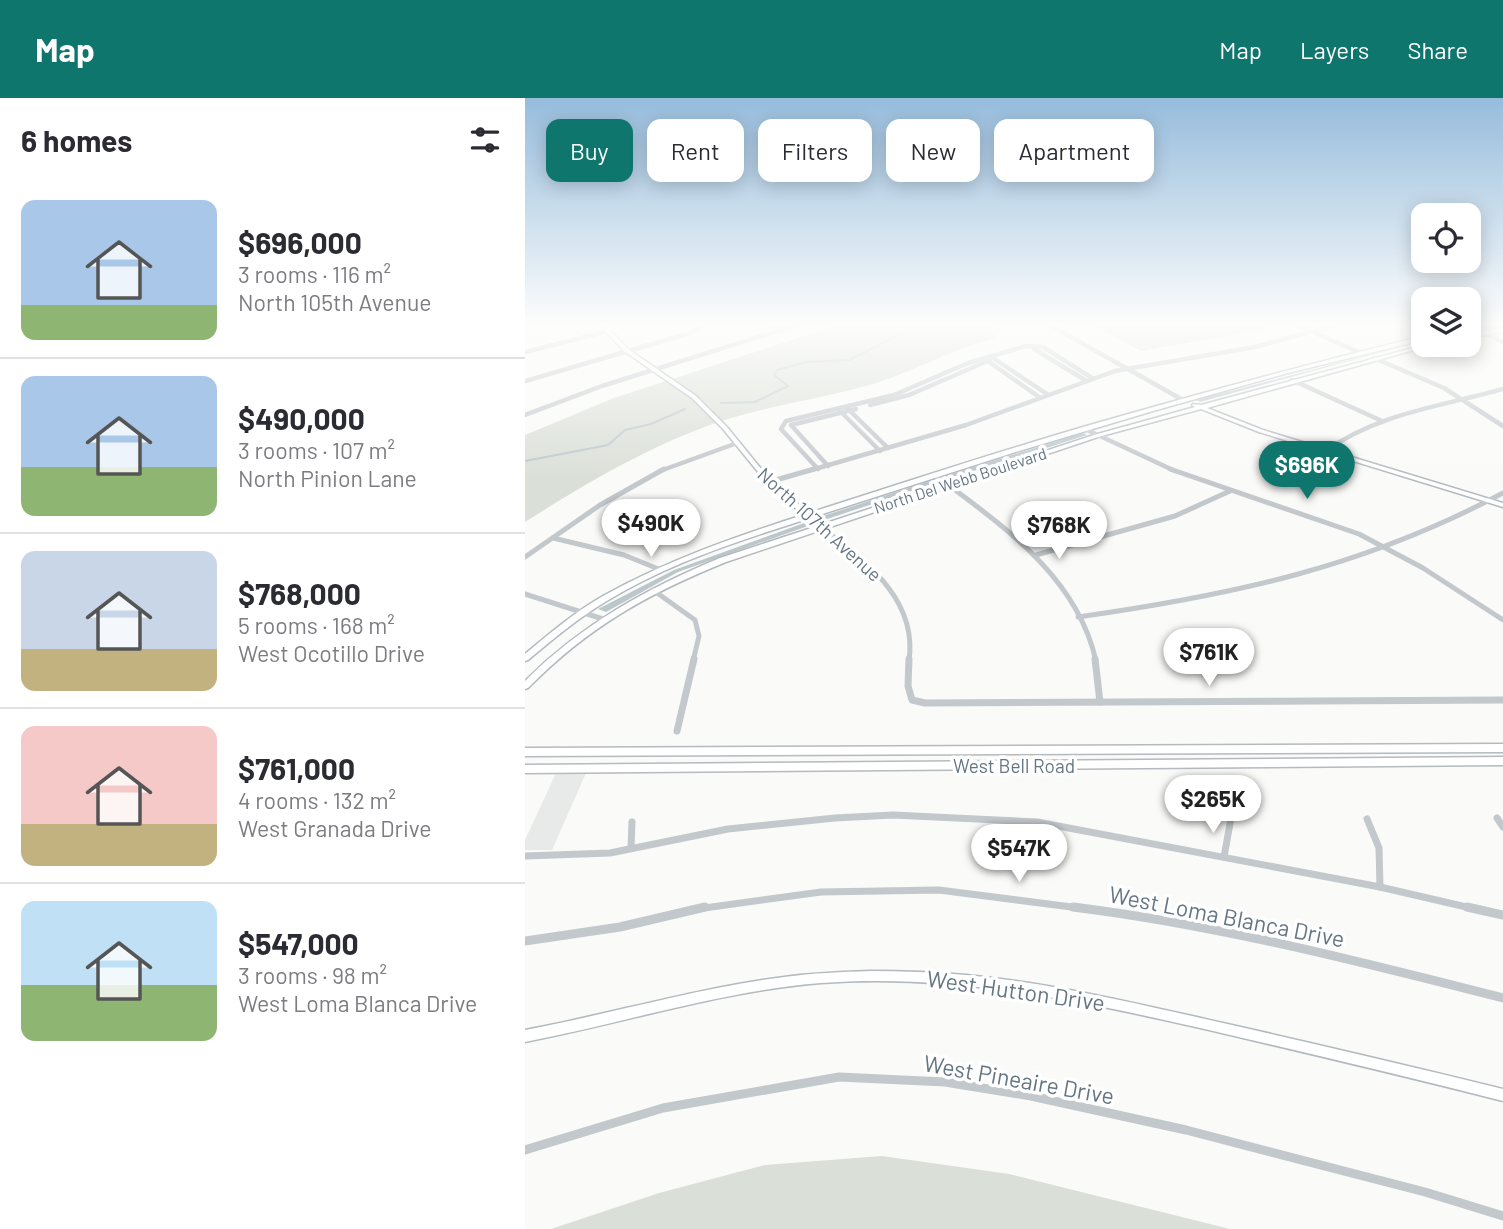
<!DOCTYPE html>
<html lang="en">
<head>
<meta charset="utf-8">
<style>
  body { margin:0; font-family:Barlow,sans-serif; background:#f7f7f7; color:#2b2b33; height:100vh; display:flex; flex-direction:column; font-size:26px; white-space:nowrap }
  * { box-sizing:border-box; margin:0 }
  p { font-size:23px; color:#7c7c81 }
  .icon { flex:none; width:38px; height:38px; fill:none; stroke:currentColor; stroke-width:2; stroke-linecap:round; stroke-linejoin:round }
  .map { position:relative; flex:1; overflow:hidden }
  .sheet { display:flex; flex-direction:column; background:#fff; width:525px }
  .sheet>* { flex:none }
  .top-card { position:absolute; left:21px; top:21px; width:665px; height:63px; display:flex; gap:14px }
  .buttons { position:absolute; left:886px; top:105px; display:grid; gap:14px }
  .buttons a { display:grid; place-items:center; width:70px; height:70px; border-radius:14px; background:#fff; box-shadow:0 4px 18px #0003; font-size:35px }
  .price { position:absolute; translate:-50% -60px; padding:0 16px; border-radius:24px; background:#fff; color:#222; font-size:23px; line-height:46px; filter:drop-shadow(0 2px 4px #0008) }
  .price::after { content:''; position:absolute; left:50%; top:42px; width:21px; height:16px; margin-left:-10px; background:inherit; clip-path:polygon(0 0,100% 0,50% 100%) }
  .price.current { background:#0f766e; color:#fff }
  ul { padding:0; list-style:none }
  li { display:flex; align-items:center; gap:21px; height:175px; padding:0 21px }
  li+li { border-top:2px solid #e1e1e2 }
  li span { display:grid; place-items:center; flex:none; width:196px; height:140px; border-radius:14px; color:#555 }
  li>.icon { margin-inline-start:auto }
  span .icon { width:84px; height:84px; fill:#fffc; stroke-width:1 }
  li b { font-size:30px }
  h2 { display:flex; justify-content:space-between; align-items:center; height:84px; padding:0 21px; font-size:30px }
  .tag { padding:0 24px; border-radius:14px; background:#fff; box-shadow:0 4px 18px #0003; font-size:24px; line-height:63px }
  .tag.current { background:#0f766e; color:#fff }
  header { display:flex; align-items:center; gap:42px; box-sizing:border-box; height:98px; padding:0 35px; background:#0f766e; color:#fff }
  header strong { font-size:33px }
  nav { display:flex; gap:38px; margin-inline-start:auto; font-size:24px }
  main { display:flex; flex:1; min-height:0 }
  .map>svg:first-child { display:block }
  .built { fill:#e8e9e9 }
  .green { fill:#dadfd7 }
  .water { fill:#bbc7cb }
  .lines { fill:none; stroke-linecap:round; stroke-linejoin:round }
  .stream { stroke:#bbc7cb; stroke-width:2 }
  .secondary-casing { stroke:#b3babf; stroke-width:3 }
  .primary-casing { stroke:#b5babe; stroke-width:3 }
  .street-far3 { stroke:#c3c8cc; stroke-width:4.5 }
  .street-far2 { stroke:#c3c8cc; stroke-width:5 }
  .street-far1 { stroke:#c3c8cc; stroke-width:7 }
  .street { stroke:#c3c8cc; stroke-width:9 }
  .secondary { fill:#fff; fill-rule:evenodd }
  .primary { fill:#fff; fill-rule:evenodd }
  .labels { text-anchor:middle; dominant-baseline:central; stroke-width:7; stroke-linejoin:round; paint-order:stroke }
  .far-street-label { font-size:16px; fill:#657683; stroke:#fff }
  .street-label { font-size:19px; fill:#657683; stroke:#fff }
  .near-street-label { font-size:23px; fill:#657683; stroke:#fff }
</style>
</head>
<body>
<header>
<strong>Map</strong>
<nav><a>Map</a><a>Layers</a><a>Share</a></nav>
</header>
<main>
<section class="sheet">
<h2>6 homes<svg class="icon" aria-label="filters" viewBox="0 0 24 24"><path d="M4 7h16M4 17h16"/><circle cx="9" cy="7" r="2"/><circle cx="15" cy="17" r="2"/></svg></h2>
<ul>
<li><span style="background:linear-gradient(#a9c7e8 75%,#8fb573 0)"><svg class="icon" aria-label="home" viewBox="0 0 24 24"><path d="M3 11l9-7 9 7M6 9v11h12V9"/></svg></span><div><b>$696,000</b><p>3 rooms · 116 m²</p><p>North 105th Avenue</p></div></li>
<li><span style="background:linear-gradient(#a9c7e8 65%,#8fb573 0)"><svg class="icon" aria-label="home" viewBox="0 0 24 24"><path d="M3 11l9-7 9 7M6 9v11h12V9"/></svg></span><div><b>$490,000</b><p>3 rooms · 107 m²</p><p>North Pinion Lane</p></div></li>
<li><span style="background:linear-gradient(#c9d6e8 70%,#c2b280 0)"><svg class="icon" aria-label="home" viewBox="0 0 24 24"><path d="M3 11l9-7 9 7M6 9v11h12V9"/></svg></span><div><b>$768,000</b><p>5 rooms · 168 m²</p><p>West Ocotillo Drive</p></div></li>
<li><span style="background:linear-gradient(#f6c9c9 70%,#c2b280 0)"><svg class="icon" aria-label="home" viewBox="0 0 24 24"><path d="M3 11l9-7 9 7M6 9v11h12V9"/></svg></span><div><b>$761,000</b><p>4 rooms · 132 m²</p><p>West Granada Drive</p></div></li>
<li><span style="background:linear-gradient(#bfe0f5 60%,#8fb573 0)"><svg class="icon" aria-label="home" viewBox="0 0 24 24"><path d="M3 11l9-7 9 7M6 9v11h12V9"/></svg></span><div><b>$547,000</b><p>3 rooms · 98 m²</p><p>West Loma Blanca Drive</p></div></li>
</ul>
</section>
<div class="map">
<svg width="978" height="1131" viewBox="0 0 978 1131">
  <rect width="100%" height="100%" fill="#fafaf8"/>
  <polygon class="built" points="31,675 61,675 27,752 0,752 0,742"/>
  <g class="green">
    <path d="M319,225H460L471,240C429,250 392,272 351,285C301,300 250,306 200,322C129,345 63,384 0,424V337L89,300Z"/>
    <polygon points="564,225 727,225 740,231 616,253"/>
    <polygon points="357,1058 484,1076 705,1131 26,1131 134,1095 240,1067"/>
  </g>
  <g class="water">
    <polygon points="898,243 675,304 671,302"/>
    <polygon points="558,335 562,337 424,381 420,378"/>
    <polygon points="408,382 411,385 299,422 295,419"/>
    <polygon points="279,425 283,428 153,474 81,514 73,511 149,472"/>
  </g>
  <g class="lines">
    <g class="stream">
      <polyline points="196,305 230,304 263,288 249,277 252,272 282,264 324,262 379,234"/>
      <polyline points="0,363 83,347 100,332 126,326 160,311"/>
    </g>
    <g class="secondary-casing">
      <g id="secondary">
        <path d="M82,225H88L86,233L103,251L171,298L202,329L246,383L284,415C375,386 466,356 558,329C671,296 784,266 898,238V242L763,275L628,313L494,353L288,419V422L282,421C213,443 141,466 80,504C52,521 28,541 3,562L0,563V556C25,535 50,514 78,498C141,463 209,439 278,417L242,385L198,331L167,300L99,253L80,233Z"/>
        <polygon points="965,225 978,225 943,232 943,228"/>
        <polygon points="978,230 978,234 943,240 943,236"/>
        <path d="M899,247H907L682,310L738,332L978,405V409L734,334L676,311L573,339L201,464C122,496 63,529 3,590L0,591V583C57,526 121,491 195,460L569,337L670,309L667,307L668,306L676,307Z"/>
        <path d="M345,873C377,873 409,874 441,877C528,885 613,906 698,925C791,946 885,968 978,991V1003C880,978 782,955 684,932C557,903 428,875 296,885C196,893 99,925 0,944V932C86,916 172,890 259,879C288,875 316,874 345,873Z"/>
      </g>
    </g>
    <g class="primary-casing">
      <g id="primary">
        <polygon points="978,646 978,654 0,658 0,650"/>
        <polygon points="978,659 978,667 0,675 0,667"/>
      </g>
    </g>
    <g class="street-far3">
      <polyline points="521,225 658,302"/>
      <polyline points="767,225 836,255"/>
      <polyline points="242,227 257,233"/>
      <polyline points="959,235 978,244"/>
      <polyline points="509,251 560,282"/>
      <polyline points="0,254 83,233"/>
      <polyline points="465,258 522,296"/>
      <polyline points="849,260 919,290 978,328"/>
      <polyline points="460,261 514,299"/>
      <polyline points="767,282 857,323"/>
      <polyline points="0,283 165,235 182,225"/>
      <polyline points="345,307 384,297 465,262"/>
      <polyline points="322,310 363,350"/>
      <polyline points="313,311 355,353"/>
      <polyline points="0,317 77,288 278,225"/>
      <polyline points="560,331 650,373"/>
      <path d="M801,353C853,315 918,308 978,291"/>
      <polyline points="303,368 266,327 331,311"/>
      <polyline points="293,371 256,331 261,323 369,297 443,265 501,248 518,249 567,280"/>
      <polyline points="135,373 212,345"/>
      <polyline points="283,373 441,327 590,273 730,249 818,225"/>
    </g>
    <g class="street-far2">
      <polyline points="645,371 834,436 898,470 978,522"/>
      <path d="M410,377C475,426 552,477 571,563"/>
      <polyline points="244,384 289,371"/>
      <path d="M295,428C339,463 393,499 384,563"/>
      <polyline points="28,440 99,457 136,472"/>
      <polyline points="511,457 650,418 705,393"/>
      <polyline points="0,459 75,407 139,371"/>
      <polyline points="128,492 170,522 174,538 168,563"/>
      <polyline points="0,496 78,521"/>
      <path d="M553,519C708,497 839,469 978,395"/>
    </g>
    <g class="street-far1">
      <polyline points="384,561 383,588 387,602 400,605 978,602"/>
      <polyline points="570,561 575,604"/>
      <polyline points="152,633 169,561"/>
      <polyline points="972,720 978,729"/>
      <polyline points="842,721 854,750 855,789"/>
      <polyline points="106,750 107,724"/>
      <polyline points="0,758 85,755 203,731 310,720 368,717 512,724 855,789 950,811"/>
      <polyline points="699,759 706,720"/>
      <polyline points="172,811 296,794 414,792 562,811"/>
    </g>
    <g class="street">
      <path d="M548,809C693,827 837,864 978,900"/>
      <polyline points="942,809 978,817"/>
      <polyline points="0,843 95,829 180,809"/>
      <polyline points="0,1052 138,1010 314,979 420,984 506,998 661,1032 900,1094 978,1118"/>
    </g>
    <use href="#secondary" class="secondary"/>
    <use href="#primary" class="primary"/>
  </g>
  <linearGradient id="sky" x2="0" y2="1"><stop stop-color="#96bcdc"/><stop offset="0.59" stop-color="#fdfdfc"/><stop offset="1" stop-color="#fdfdfc" stop-opacity="0"/></linearGradient>
  <rect width="978" height="383" fill="url(#sky)"/>
  <g class="labels">
    <g class="far-street-label">
      <text transform="translate(435 382) rotate(-18)">North Del Webb Boulevard</text>
    </g>
    <g class="street-label">
      <text transform="translate(295 426) rotate(42)">North 107th Avenue</text>
      <text x="489" y="667">West Bell Road</text>
    </g>
    <g class="near-street-label">
      <text transform="translate(702 818) rotate(11)">West Loma Blanca Drive</text>
      <text transform="translate(491 892) rotate(8)">West Hutton Drive</text>
      <text transform="translate(494 981) rotate(10)">West Pineaire Drive</text>
    </g>
  </g>
</svg>
<div class="buttons">
<a><svg class="icon" aria-label="locate" viewBox="0 0 24 24"><circle cx="12" cy="12" r="6"/><path d="M12 2v4M12 18v4M2 12h4M18 12h4"/></svg></a>
<a><svg class="icon" aria-label="layers" viewBox="0 0 24 24"><path d="M12 4l9 5-9 5-9-5zM3 14l9 5 9-5"/></svg></a>
</div>
<b class="price current" style="left:782px;top:403px">$696K</b>
<b class="price" style="left:126px;top:461px">$490K</b>
<b class="price" style="left:534px;top:463px">$768K</b>
<b class="price" style="left:684px;top:590px">$761K</b>
<b class="price" style="left:688px;top:737px">$265K</b>
<b class="price" style="left:494px;top:786px">$547K</b>
<div class="top-card">
<a class="tag current">Buy</a>
<a class="tag">Rent</a>
<a class="tag">Filters</a>
<a class="tag">New</a>
<a class="tag">Apartment</a>
</div>
</div>
</main>
</body>
</html>
